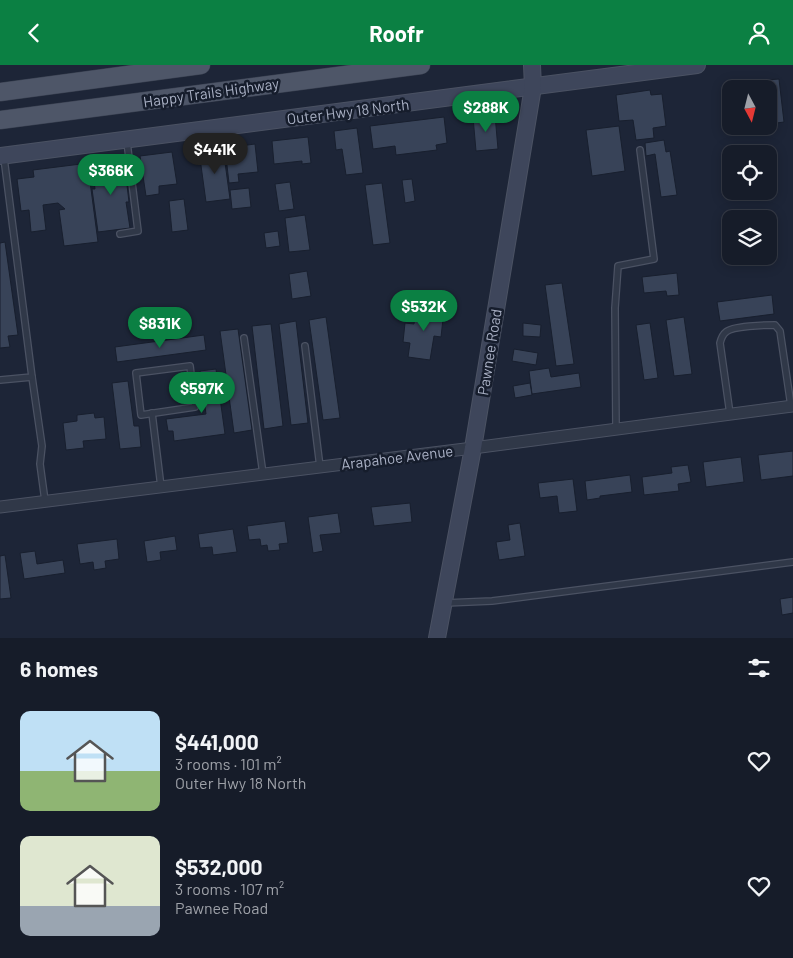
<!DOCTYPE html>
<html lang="en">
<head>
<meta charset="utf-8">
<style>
  body { margin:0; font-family:Barlow,sans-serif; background:#232935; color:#f1f3f6; height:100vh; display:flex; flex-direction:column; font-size:19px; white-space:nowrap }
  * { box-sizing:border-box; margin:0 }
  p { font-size:16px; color:#9ea1a8 }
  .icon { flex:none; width:28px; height:28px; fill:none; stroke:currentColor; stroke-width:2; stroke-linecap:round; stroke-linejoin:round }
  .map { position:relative; height:573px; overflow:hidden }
  .panel { display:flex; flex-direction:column; background:#161c29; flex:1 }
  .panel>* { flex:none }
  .needle { width:32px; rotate:173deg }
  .buttons { position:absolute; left:722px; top:15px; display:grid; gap:10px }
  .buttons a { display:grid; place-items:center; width:55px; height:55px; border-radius:10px; background:#161c29; box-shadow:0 2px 12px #0003,0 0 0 1px #353a46; font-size:25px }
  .price { position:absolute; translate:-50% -42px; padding:0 11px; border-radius:18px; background:#0b8043; color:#fff; font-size:16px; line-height:32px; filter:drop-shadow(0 1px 2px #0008) }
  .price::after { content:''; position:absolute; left:50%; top:30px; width:15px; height:11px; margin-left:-8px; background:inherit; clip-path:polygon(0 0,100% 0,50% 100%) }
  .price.current { background:#222; color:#fff }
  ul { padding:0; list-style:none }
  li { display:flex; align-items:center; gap:15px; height:125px; padding:0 20px }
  li span { display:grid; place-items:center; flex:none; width:140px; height:100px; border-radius:10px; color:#555 }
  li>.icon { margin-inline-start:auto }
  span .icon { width:60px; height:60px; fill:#fffc; stroke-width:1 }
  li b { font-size:21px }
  h2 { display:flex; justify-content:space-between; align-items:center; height:60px; padding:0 20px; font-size:21px }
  header { display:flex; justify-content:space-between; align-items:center; height:65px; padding:0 20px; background:#0b8043; color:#fff; font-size:22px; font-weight:700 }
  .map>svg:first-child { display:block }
  .building { fill:#384358; stroke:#181f2e }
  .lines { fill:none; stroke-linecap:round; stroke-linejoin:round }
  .lane-casing { stroke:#4b5263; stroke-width:8 }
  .street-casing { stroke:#4b5263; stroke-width:13 }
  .secondary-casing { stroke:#4b5263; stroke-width:18 }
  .primary-casing { stroke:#3a4151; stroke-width:19 }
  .lane { stroke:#303848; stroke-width:5.5 }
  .street { stroke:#303848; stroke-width:11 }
  .secondary { stroke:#3e465b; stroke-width:16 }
  .primary { stroke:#4e5668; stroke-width:18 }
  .labels { text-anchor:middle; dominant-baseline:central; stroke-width:5; stroke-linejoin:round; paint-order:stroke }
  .street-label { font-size:15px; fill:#aab1c5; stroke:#161d2c }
</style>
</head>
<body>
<header><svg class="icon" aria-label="back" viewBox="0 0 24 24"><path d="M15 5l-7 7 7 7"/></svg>Roofr<svg class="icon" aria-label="person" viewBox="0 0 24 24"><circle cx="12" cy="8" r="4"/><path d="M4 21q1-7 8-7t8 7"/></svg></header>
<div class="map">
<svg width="793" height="573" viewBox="0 0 793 573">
  <rect width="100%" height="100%" fill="#1d2537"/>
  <g class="building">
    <polygon points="779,14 784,57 769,59 769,24 755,24 755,16"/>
    <polygon points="650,25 651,30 662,29 666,61 653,63 654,73 636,75 633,55 619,56 616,30"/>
    <polygon points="495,50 498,84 476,86 473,52"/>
    <polygon points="444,52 447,78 436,80 437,85 396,90 395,81 373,84 370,61"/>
    <polygon points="619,61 625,106 592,111 586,65"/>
    <polygon points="357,63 363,108 346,110 342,84 336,85 334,66"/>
    <polygon points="308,72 311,98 302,99 302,96 274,99 272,76"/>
    <polygon points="664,75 666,87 670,86 677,130 661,132 655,89 646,91 645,78"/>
    <polygon points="255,79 258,107 238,109 239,117 229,118 225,83"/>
    <polygon points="223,83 230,134 206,137 199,86"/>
    <polygon points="172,87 177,119 159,121 159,129 146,131 140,91"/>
    <polygon points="124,95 129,137 126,137 130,163 98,167 92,124 95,124 92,99"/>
    <polygon points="81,99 82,110 89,109 98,177 64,181 59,145 65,144 58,138 43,140 46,165 31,167 29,145 21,146 17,114 34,112 33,105"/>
    <polygon points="412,114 415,136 405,138 402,115"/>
    <polygon points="290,117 294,144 279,146 275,119"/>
    <polygon points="382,118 390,178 373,180 365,120"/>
    <polygon points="249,123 251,142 232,144 230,125"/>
    <polygon points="184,134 188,165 172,167 169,136"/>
    <polygon points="305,150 310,185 289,187 285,153"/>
    <polygon points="278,166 280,181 266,183 264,168"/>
    <polygon points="5,177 18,270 8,271 10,282 0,283 0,178"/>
    <polygon points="307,206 311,231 292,234 289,209"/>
    <polygon points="677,208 679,230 667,231 666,226 644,228 642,212"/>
    <polygon points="562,218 574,299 556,301 545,220"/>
    <polygon points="772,230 774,249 720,256 717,237"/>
    <polygon points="416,241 444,245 441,272 434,271 430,295 408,292 410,278 403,277 405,258 414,259"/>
    <polygon points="326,252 340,353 323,355 309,255"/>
    <polygon points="684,252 692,309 674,311 666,255"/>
    <polygon points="296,256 308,358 291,360 279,259"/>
    <polygon points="523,258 541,260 540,272 523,271"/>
    <polygon points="650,258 658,313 644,315 636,260"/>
    <polygon points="271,259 283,361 264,364 252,261"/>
    <polygon points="238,264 252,365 234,368 220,266"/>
    <polygon points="204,270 206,285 117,297 115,282"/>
    <polygon points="514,284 538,288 536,300 512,296"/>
    <polygon points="549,303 551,312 579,308 581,322 532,329 529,306"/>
    <polygon points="216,304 225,369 174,376 173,366 168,366 166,354 206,349 200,306"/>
    <polygon points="128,316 134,361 139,361 141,382 120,384 112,318"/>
    <polygon points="530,318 532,330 515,333 513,321"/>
    <polygon points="94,348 95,353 104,352 106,374 83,376 84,383 66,385 63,358 77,356 77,350"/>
    <polygon points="793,386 793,411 761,415 758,390"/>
    <polygon points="741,392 744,417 706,422 703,397"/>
    <polygon points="688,400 691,417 678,419 679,426 644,430 642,412 672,408 671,402"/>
    <polygon points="630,410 632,427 600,431 600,433 587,435 585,416"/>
    <polygon points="573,414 577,446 559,448 557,431 540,433 538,418"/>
    <polygon points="410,438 412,457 374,461 371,442"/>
    <polygon points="338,448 341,468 320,470 323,486 313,488 308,452"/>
    <polygon points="285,456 288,478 279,479 280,485 268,486 267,480 261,481 260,474 249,475 247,461"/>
    <polygon points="520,458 525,491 499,495 496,477 510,475 508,460"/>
    <polygon points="233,464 237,487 213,490 212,482 200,483 198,469"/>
    <polygon points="175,471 177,485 160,487 161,495 147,497 144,476"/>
    <polygon points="117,474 119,494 105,496 106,503 94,505 93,497 80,499 77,479"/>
    <polygon points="35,486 37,499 63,495 65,508 24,514 20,488"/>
    <polygon points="5,490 11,533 0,534 0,491"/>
    <polygon points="793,532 793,548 782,550 780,534"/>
  </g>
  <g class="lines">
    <g class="lane-casing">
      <g id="lane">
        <polyline points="120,169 138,166 127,77"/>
        <polyline points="244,273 263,409"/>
        <polyline points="305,281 320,402"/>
        <polygon points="190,301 195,342 141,350 136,308"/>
        <polyline points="32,312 42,381 40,399 45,436"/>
        <polyline points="0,315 32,312 4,93"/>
        <polyline points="152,348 161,422"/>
        <path d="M730,349L720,278C721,274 722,270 726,267C732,261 765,260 775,260L780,266L791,341"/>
        <polyline points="616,364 615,243 618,201 654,194 640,85"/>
        <polyline points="445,538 492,536 793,497"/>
      </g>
    </g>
    <g class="street-casing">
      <polyline id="street" points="0,442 473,383 793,341"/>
    </g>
    <g class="secondary-casing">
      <g id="secondary">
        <polyline points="0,91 697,0"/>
        <polyline points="437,573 473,383 533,22 532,0"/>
      </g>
    </g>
    <g class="primary-casing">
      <g id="primary">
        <polyline points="0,27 201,0"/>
        <polyline points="0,55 421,0"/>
      </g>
    </g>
    <use href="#lane" class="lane"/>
    <use href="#street" class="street"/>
    <use href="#secondary" class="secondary"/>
    <use href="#primary" class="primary"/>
  </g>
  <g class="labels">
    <g class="street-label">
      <text transform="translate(211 27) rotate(-8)">Happy Trails Highway</text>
      <text transform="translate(348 46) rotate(-7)">Outer Hwy 18 North</text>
      <text transform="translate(489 287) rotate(-81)">Pawnee Road</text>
      <text transform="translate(397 392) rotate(-7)">Arapahoe Avenue</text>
    </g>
  </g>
</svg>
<div class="buttons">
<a><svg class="needle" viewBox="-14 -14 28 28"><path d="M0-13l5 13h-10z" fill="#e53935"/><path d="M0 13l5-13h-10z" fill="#9ea1a8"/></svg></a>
<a><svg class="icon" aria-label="locate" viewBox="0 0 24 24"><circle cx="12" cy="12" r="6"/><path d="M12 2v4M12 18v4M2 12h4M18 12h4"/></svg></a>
<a><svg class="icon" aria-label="layers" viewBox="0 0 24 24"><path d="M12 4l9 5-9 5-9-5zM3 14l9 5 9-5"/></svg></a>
</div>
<b class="price" style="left:486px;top:68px">$288K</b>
<b class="price current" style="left:215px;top:110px">$441K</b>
<b class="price" style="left:111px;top:131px">$366K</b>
<b class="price" style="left:424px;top:267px">$532K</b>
<b class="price" style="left:160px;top:284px">$831K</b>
<b class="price" style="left:202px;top:349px">$597K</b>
</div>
<section class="panel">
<h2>6 homes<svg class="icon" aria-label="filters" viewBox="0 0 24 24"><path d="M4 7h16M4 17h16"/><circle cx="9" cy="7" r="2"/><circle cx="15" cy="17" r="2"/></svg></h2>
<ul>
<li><span style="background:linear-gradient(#bfe0f5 60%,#8fb573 0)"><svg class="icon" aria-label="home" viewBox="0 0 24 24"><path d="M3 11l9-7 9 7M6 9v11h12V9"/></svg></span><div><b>$441,000</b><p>3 rooms · 101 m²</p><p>Outer Hwy 18 North</p></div><svg class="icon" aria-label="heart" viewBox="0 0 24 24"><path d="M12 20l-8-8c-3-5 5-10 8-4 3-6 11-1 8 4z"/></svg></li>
<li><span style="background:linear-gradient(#dfe7d0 70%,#9aa5b1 0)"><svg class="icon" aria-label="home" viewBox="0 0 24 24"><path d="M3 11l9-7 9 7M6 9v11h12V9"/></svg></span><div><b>$532,000</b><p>3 rooms · 107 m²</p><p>Pawnee Road</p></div><svg class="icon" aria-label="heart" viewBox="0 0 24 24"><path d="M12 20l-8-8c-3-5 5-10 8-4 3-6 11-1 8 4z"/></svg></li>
</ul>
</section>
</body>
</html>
